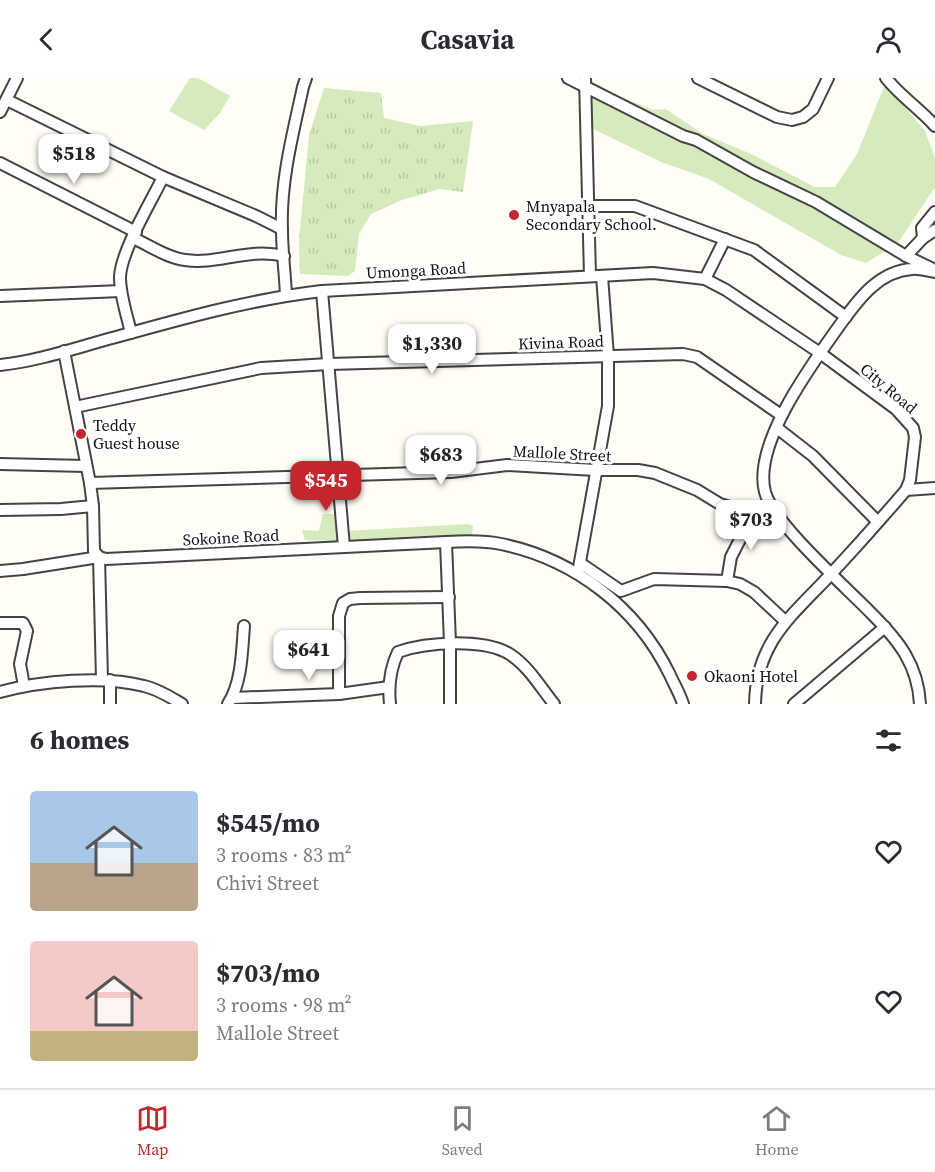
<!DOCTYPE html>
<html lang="en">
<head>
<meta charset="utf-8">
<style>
  body { margin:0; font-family:"Source Serif 4",serif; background:#f2f2f3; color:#2b2b33; height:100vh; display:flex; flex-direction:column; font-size:22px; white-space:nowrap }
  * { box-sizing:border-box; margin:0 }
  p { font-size:20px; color:#7c7c81 }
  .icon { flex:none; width:33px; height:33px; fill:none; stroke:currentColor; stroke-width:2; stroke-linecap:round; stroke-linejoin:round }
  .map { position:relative; height:626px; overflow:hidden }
  .sheet { display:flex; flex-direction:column; background:#fff; flex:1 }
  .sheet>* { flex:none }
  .price { position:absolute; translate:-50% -51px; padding:0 14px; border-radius:12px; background:#fff; color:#222; font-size:20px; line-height:39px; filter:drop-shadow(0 2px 3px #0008) }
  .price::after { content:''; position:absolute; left:50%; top:36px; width:18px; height:14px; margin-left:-9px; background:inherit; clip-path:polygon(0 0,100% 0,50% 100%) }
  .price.current { background:#c4262e; color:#fff }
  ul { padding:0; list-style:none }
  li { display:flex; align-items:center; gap:18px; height:150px; padding:0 30px }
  li span { display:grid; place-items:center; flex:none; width:168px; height:120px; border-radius:6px; color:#555 }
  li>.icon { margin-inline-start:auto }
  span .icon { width:72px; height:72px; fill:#fffc; stroke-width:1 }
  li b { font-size:26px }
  h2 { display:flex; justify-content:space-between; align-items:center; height:72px; padding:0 30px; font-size:26px }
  header { display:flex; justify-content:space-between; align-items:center; height:78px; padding:0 30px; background:#fff; font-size:27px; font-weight:700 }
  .menu { display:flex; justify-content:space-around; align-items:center; height:84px; border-top:2px solid #e1e1e2; background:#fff; font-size:16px; color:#7c7c81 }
  .menu a { display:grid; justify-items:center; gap:3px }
  .menu .current { color:#c4262e }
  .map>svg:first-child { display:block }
  .grass { fill:#d5ebbd }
  .park { fill:url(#park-tufts) }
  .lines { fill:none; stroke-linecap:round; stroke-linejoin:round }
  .minor-casing { stroke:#444; stroke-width:14 }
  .minor { stroke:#fff; stroke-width:10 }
  .poi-dot { fill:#c4262e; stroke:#fff; stroke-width:2 }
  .labels { text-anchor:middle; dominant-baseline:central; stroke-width:6; stroke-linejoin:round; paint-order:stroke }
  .poi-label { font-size:16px; fill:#111; stroke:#fff; text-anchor:start }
  .street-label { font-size:16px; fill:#111; stroke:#fff }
</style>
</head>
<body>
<header><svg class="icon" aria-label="back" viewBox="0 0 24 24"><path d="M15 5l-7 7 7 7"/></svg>Casavia<svg class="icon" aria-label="person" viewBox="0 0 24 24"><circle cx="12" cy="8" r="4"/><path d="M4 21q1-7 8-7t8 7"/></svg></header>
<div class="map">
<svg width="935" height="626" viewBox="0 0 935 626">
  <defs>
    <pattern id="park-tufts" width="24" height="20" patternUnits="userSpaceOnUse" patternTransform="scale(1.5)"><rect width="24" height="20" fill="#d5ebbd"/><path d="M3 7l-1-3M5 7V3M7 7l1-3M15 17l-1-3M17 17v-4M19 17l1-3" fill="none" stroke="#b6c8a1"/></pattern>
  </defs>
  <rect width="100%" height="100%" fill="#fffdf5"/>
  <g class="grass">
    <polygon points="190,0 198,0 230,18 220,35 204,52 169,33"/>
    <polygon points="590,2 612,15 653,32 666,31 703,56 749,75 815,109 835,109 857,76 885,6 925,53 935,80 935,109 898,165 866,185 841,177 709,101 661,84 589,49"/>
    <polygon points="323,436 337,436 339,463 305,462 302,452 319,453"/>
    <polygon points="467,446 473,448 472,457 347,463 347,453"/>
  </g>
  <polygon class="park" points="324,10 381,15 384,40 420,48 473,43 463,114 440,111 402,122 371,136 359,156 355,193 348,198 300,196 299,162 309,57"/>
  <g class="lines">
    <g class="minor-casing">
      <g id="minor">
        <polyline points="568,0 683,58 696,62 753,94 816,124 906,178 931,190"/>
        <polyline points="585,0 590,198"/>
        <polyline points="698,0 777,39 792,42 803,39 813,31 828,0"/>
        <path d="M886,0C901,19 919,30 935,48"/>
        <polyline points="7,22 163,99 256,138 282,151"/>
        <polyline points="0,34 17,0"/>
        <polyline points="0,85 136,154"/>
        <polyline points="587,128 635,128 754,172 846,239"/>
        <path d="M133,160C149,167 167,180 185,182C218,187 248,169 284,178"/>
        <polyline points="923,160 922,150 935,134"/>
        <polyline points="906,178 923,160 935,152"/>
        <polyline points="705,201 725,161"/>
        <polyline points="322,213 344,469"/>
        <path d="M286,217C285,195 282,173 282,152C280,104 293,55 303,9L306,0"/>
        <polyline points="0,218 121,213"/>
        <path d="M131,255C127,237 120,218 120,199C121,173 151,124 163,99"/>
        <path d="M64,273L90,405L93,428L94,473L99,479L106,481L446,464C463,463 483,462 501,466C574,481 637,529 670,597C674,606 680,616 683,626"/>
        <path d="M0,287C39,283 78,269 116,259C184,240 252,221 322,213L653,195L705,201L726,212L820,275L896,331L913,350L915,359L910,402L906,412C882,440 857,468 832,495C793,537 756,563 755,626"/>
        <polyline points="75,329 261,290 329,286 683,276 697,279 781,337"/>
        <polyline points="777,350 813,378 878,444"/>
        <polyline points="0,386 86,388"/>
        <polyline points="90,405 451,394 507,387 595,392 638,392 655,395 697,412 720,426 753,436 763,433 770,427"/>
        <polyline points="906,412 935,410"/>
        <polyline points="0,432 61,431 93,428"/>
        <polyline points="446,464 450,565 450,626"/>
        <polyline points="580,485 621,513 654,501 727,503 740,506 754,514 785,543"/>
        <polyline points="0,493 23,491 99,479 102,602"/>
        <polyline points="578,495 608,328 608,278 602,198"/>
        <polyline points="727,503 731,479 753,436"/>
        <polyline points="0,545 23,545 27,553 20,586 24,608"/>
        <path d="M0,614C40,603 104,597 144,608C158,611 170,619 182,626"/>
        <polyline points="339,616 339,538 343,525 350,521 360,520 449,519"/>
        <polyline points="232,620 339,616 389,609"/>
        <polyline points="110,626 110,602"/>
        <path d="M228,626C242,605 242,572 244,548"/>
        <path d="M390,626C388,607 390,591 398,574C426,564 485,560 511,577C529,589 541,610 554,626"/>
        <polyline points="794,626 885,549"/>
        <path d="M920,626C918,587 899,563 872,536C847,510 773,445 765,414C752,365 815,282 842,244C860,219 880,193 912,191C919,190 928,193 935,194"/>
      </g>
    </g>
    <use href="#minor" class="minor"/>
  </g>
  <g class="poi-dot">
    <circle cx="514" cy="137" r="6"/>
    <circle cx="81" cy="356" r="6"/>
    <circle cx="692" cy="598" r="6"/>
  </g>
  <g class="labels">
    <g class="poi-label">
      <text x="526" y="128">Mnyapala<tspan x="526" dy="18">Secondary School.</tspan></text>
      <text x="93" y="347">Teddy<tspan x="93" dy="18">Guest house</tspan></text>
      <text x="704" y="598">Okaoni Hotel</text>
    </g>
    <g class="street-label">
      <text transform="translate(416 192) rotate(-3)">Umonga Road</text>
      <text transform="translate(561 264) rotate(-2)">Kivina Road</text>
      <text transform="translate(889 310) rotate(40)">City Road</text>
      <text transform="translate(562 375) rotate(3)">Mallole Street</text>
      <text transform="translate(231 459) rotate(-3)">Sokoine Road</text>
    </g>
  </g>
</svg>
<b class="price" style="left:74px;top:107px">$518</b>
<b class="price" style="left:432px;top:297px">$1,330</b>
<b class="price" style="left:441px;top:408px">$683</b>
<b class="price current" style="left:326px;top:434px">$545</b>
<b class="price" style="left:751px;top:473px">$703</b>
<b class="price" style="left:309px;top:603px">$641</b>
</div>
<section class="sheet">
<h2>6 homes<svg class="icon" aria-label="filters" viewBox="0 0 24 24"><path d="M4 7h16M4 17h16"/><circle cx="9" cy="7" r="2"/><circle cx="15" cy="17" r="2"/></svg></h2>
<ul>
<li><span style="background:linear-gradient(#a9c7e8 60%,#b9a48a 0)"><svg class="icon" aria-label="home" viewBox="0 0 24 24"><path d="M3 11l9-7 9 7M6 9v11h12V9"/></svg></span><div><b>$545/mo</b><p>3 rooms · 83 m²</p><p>Chivi Street</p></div><svg class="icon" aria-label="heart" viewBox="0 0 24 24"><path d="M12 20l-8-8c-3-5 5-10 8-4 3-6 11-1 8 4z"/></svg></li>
<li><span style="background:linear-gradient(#f6c9c9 75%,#c2b280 0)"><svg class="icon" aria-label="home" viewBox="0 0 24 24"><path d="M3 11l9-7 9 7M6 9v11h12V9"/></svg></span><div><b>$703/mo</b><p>3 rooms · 98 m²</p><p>Mallole Street</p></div><svg class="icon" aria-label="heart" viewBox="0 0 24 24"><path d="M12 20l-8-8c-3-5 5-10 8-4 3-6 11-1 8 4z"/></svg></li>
</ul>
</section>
<nav class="menu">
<a class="current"><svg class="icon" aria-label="map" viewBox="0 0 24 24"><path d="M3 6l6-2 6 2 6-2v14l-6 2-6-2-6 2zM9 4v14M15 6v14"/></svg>Map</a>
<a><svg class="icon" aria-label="saved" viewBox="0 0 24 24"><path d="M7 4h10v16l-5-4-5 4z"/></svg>Saved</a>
<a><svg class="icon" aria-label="home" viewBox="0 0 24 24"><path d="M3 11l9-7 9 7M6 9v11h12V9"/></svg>Home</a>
</nav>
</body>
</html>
